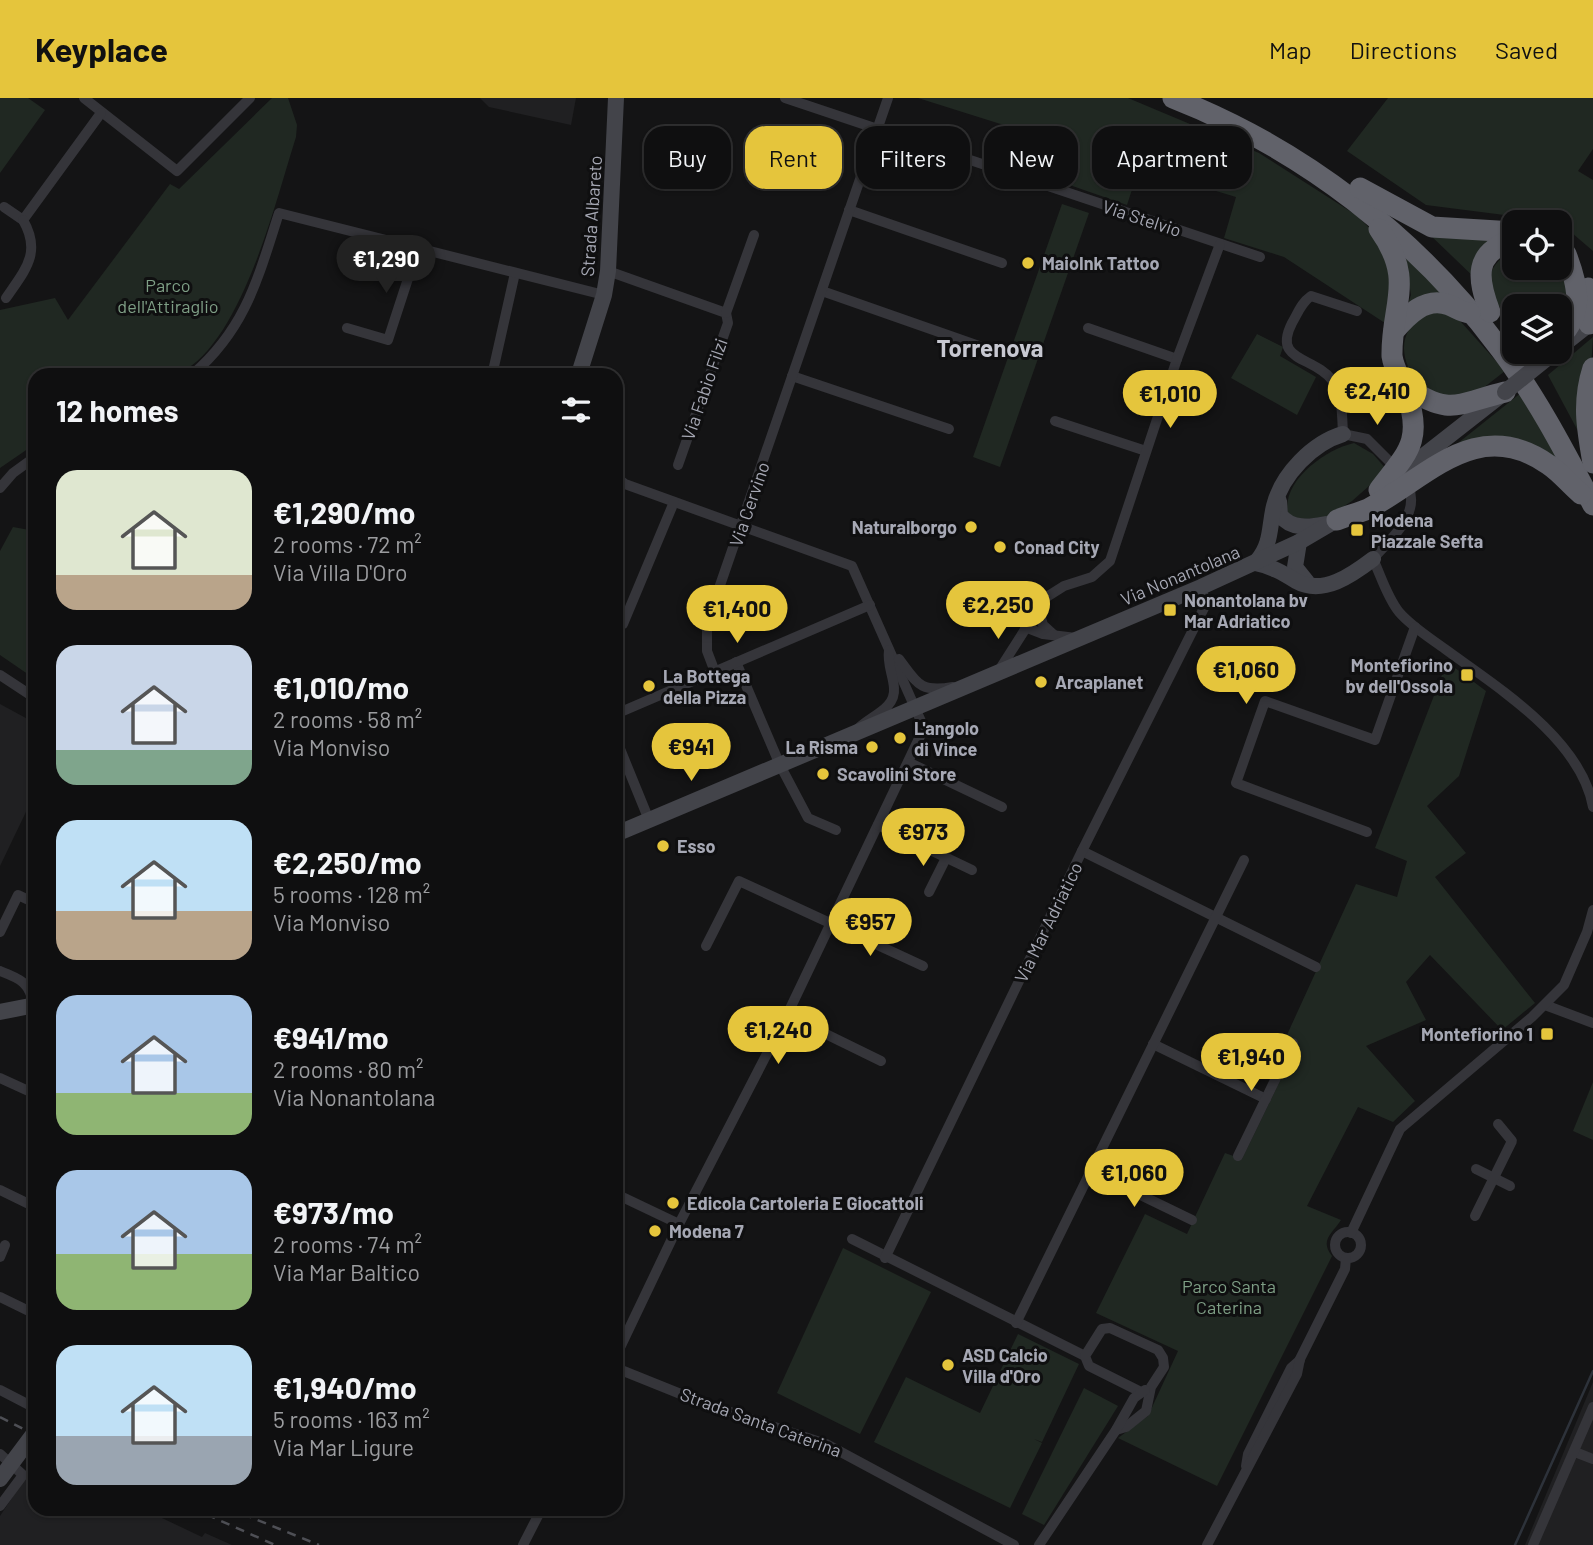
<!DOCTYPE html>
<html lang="en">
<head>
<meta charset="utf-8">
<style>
  body { margin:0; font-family:Barlow,sans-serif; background:#1d1d1e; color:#f1f3f6; height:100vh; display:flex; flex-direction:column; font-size:26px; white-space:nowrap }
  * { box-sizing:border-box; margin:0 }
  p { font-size:23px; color:#9b9c9f }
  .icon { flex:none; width:38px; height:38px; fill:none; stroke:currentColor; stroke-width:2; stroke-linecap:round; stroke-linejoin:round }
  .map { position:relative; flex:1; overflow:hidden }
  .sheet { position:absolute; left:28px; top:270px; width:595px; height:1148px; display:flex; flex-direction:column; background:#0f0f10; border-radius:21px; box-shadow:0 2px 5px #0004,0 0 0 2px #2f2f30 }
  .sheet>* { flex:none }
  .banner { position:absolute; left:644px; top:28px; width:665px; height:63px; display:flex; gap:14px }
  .buttons { position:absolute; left:1502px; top:112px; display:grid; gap:14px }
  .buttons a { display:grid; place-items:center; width:70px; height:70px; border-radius:14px; background:#0f0f10; box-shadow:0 2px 5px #0004,0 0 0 2px #2f2f30; font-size:35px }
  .price { position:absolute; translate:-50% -60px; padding:0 16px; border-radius:24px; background:#e5c53c; color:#111; font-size:23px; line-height:46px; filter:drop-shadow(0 2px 4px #0008) }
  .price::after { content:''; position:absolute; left:50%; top:42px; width:21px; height:16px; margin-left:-10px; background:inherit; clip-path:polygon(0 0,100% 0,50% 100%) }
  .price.active { background:#222; color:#fff }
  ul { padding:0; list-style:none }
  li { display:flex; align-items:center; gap:21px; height:175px; padding:0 28px }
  li span { display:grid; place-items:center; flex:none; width:196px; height:140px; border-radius:21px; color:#555 }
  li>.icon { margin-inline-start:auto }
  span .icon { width:84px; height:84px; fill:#fffc; stroke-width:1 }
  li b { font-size:30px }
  h2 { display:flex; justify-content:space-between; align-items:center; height:84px; padding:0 28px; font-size:30px }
  .pill { padding:0 24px; border-radius:21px; background:#0f0f10; box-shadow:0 2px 5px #0004,0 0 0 2px #2f2f30; font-size:24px; line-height:63px }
  .pill.active { background:#e5c53c; color:#111 }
  header { display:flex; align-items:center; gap:42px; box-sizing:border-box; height:98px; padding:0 35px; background:#e5c53c; color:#111 }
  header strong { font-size:33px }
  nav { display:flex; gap:38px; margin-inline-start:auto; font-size:24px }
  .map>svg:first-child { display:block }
  .built { fill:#202022 }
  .green { fill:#202822 }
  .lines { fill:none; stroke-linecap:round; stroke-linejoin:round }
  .stream { stroke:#2d323a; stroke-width:2.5 }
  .street { stroke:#35353a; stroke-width:10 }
  .secondary { stroke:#43444a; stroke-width:16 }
  .highway { stroke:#61626a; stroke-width:21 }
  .rail { stroke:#4e4f55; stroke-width:2.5; stroke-dasharray:9 7; stroke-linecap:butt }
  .secondary-bridge { stroke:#43444a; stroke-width:16 }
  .poi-dot { fill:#e5c53c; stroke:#0f0f10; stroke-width:2.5 }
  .labels { text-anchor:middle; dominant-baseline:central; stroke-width:6; stroke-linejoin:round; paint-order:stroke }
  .street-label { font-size:18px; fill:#a6a8b4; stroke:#0f0f10 }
  .poi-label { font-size:18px; font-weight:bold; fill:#a6a8b4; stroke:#0f0f10; text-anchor:start }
  .park-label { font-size:18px; fill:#7e9e85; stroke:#0f0f10 }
  .district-label { font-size:24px; font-weight:bold; fill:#c7c8d1; stroke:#0f0f10 }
</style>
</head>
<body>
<header>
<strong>Keyplace</strong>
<nav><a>Map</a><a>Directions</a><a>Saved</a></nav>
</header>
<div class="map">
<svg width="1593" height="1447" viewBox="0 0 1593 1447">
  <rect width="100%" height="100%" fill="#141415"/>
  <g class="built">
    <polygon points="480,0 576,0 571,27 489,9"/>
    <polygon points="0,606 35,625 35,695 0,768"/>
    <polygon points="1593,1284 1593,1447 1525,1447"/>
    <polygon points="32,1370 35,1372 35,1410 143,1411 202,1439 205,1435 232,1447 0,1447 0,1418"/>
  </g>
  <g class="green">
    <polygon points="0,0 28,0 45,12 0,75"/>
    <path d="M272,0H288L297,27L296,39C276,102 242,244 180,275C168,281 57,276 35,276V346L0,370V212L55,200L68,222L170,86L179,91Z"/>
    <polygon points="918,0 1128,0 1259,55 1356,117 1382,142 1395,172 1391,229 1284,159 1224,140 1236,99 1139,70 1127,107 1038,76 1048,41"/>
    <polygon points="1388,0 1593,0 1593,51 1578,73 1593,82 1593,153 1572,135 1559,129 1559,124 1426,107 1347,53"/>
    <polygon points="1062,106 1089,115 1000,369 973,359"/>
    <polygon points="1427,134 1511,139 1477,182"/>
    <path d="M1514,149V170H1559V159L1574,184L1559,233V208H1514V227C1487,194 1475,179 1514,149Z"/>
    <polygon points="1405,158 1451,202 1405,215 1411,197"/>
    <path d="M1434,211L1452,214L1505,273L1469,301L1425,295C1399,265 1392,231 1434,211Z"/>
    <polygon points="1257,236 1283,249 1280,258 1316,279 1297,317 1231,280"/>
    <polygon points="1593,239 1586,348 1548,277"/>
    <polygon points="1522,294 1571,375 1550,359 1443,357"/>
    <path d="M1354,345L1373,356L1387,372L1352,403L1327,419L1290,422C1275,388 1323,352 1354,345Z"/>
    <polygon points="13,429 35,433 35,581 0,557 0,453"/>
    <path d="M1447,564L1486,593L1459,678L1427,708L1466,755L1435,779L1535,905L1502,932L1430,857L1406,884L1426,922L1366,948L1415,1003L1393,1024L1358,1009L1307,1108L1341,1122C1333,1135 1319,1142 1332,1158L1217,1388L1118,1340L1148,1318L1178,1253L1096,1215L1145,1116L1187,1136L1225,1055L1242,1061L1298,946L1286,939L1356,786L1397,799L1407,763L1375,750Z"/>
    <polygon points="1593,984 1593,1042 1573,1033"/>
    <polygon points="843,1150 931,1194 860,1336 777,1295"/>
    <polygon points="1018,1236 1079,1266 1042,1344 1034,1341 1042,1345 1010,1410 874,1344 906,1279 980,1315"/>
    <polygon points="1084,1290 1118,1308 1044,1427 1022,1416"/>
  </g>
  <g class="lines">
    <polyline class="stream" points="1515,1447 1593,1273"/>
    <g class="street">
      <polyline points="84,0 177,73 250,0"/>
      <polyline points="785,0 1260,159"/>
      <polyline points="4,109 23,122 101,15"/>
      <polyline points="849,112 1002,165"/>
      <polyline points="608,173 726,215 728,225 678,367"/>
      <polyline points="822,193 979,248"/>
      <path d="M6,200C25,172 42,155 23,122"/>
      <path d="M1357,213L1311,198C1301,205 1298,215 1292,225C1272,264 1314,258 1332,282C1343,297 1342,319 1343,336L1367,341L1391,365"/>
      <polyline points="726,215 754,137"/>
      <polyline points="347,230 388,242 418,150"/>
      <polyline points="1088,230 1177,261"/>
      <polyline points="493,273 515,175"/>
      <path d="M193,276C246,230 258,180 279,115L604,197"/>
      <polyline points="792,278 949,331"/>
      <polyline points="1055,323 1146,353"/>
      <polyline points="616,379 625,386 852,468 924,630 787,917 679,1126 616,1258"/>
      <path d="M1408,387C1421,417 1391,440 1373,461C1381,478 1387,499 1399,514C1412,529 1430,540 1445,551C1497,589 1581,641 1593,709"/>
      <polyline points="0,390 13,375 35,359"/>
      <polyline points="1038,510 1043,527 1054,537"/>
      <polyline points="623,526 674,404"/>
      <polyline points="1025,529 1043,536 1076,540"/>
      <path d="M899,561C917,585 919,595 953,589"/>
      <polyline points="736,564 780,667 808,720 836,732"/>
      <polyline points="715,574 707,553 707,525 888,0"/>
      <polyline points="998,574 1045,500 1064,488 1092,479 1110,463 1177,261 1220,146"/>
      <polyline points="0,577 35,600"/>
      <polyline points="616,616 870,507"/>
      <path d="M855,634C866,619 896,613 894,590C893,576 887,567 889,552"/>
      <polyline points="616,641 649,722"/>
      <polyline points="910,665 1002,709"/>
      <polyline points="878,727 972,772"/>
      <polyline points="1367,734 1236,685 1265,603 1375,642 1415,529"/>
      <polyline points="1082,753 1316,869"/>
      <polyline points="929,794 946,760"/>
      <polyline points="0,834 18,797 35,805"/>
      <polyline points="706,848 739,783 923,868"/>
      <path d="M0,873C21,881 29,884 34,907"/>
      <polyline points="1545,907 1593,925"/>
      <polyline points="787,917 881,963"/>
      <polyline points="1153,946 1266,1001"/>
      <polyline points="0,980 35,996"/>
      <polyline points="1238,1058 1293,945"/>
      <polyline points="1476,1071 1510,1088"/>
      <polyline points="1091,1073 1192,1122"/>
      <polyline points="0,1092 35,1109"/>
      <polyline points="616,1096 679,1126"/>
      <polyline points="1475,1118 1512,1043 1498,1026"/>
      <circle cx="1348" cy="1147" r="13"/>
      <polyline points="1351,1135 1400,1031 1532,919 1564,887 1587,834 1593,812"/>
      <polyline points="852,1141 1085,1258"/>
      <polyline points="0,1159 5,1147"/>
      <polyline points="885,1160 1082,753 1206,506 1201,489"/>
      <polyline points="0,1199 35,1216"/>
      <polyline points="1016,1225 1244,762"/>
      <polyline points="616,1270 703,1305 826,1346 1014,1447"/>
      <polyline points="0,1292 35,1310"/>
      <polyline points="1116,1332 1126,1329 1146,1313 1151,1289 1164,1269 1163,1260 1158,1252 1110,1230 1102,1231 1085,1258 1089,1268 1141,1294"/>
      <polyline points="1575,1354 1593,1361"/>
      <polyline points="0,1356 23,1377 0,1408"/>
      <polyline points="1246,1368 1248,1356 1291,1270 1300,1262"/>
      <polyline points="523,1447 542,1410"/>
      <polyline points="1039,1447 1116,1332 1134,1300 1145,1292"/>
      <polyline points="1207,1447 1297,1276 1300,1261 1345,1171 1346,1160"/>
      <polyline points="1533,1447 1593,1309"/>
    </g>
    <g class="secondary">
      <polyline points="1559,250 1593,223"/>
      <polyline points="579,276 604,197 608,173 616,0"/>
      <polyline points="1394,381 1500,298"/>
      <path d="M1279,403L1280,417C1291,432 1310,429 1326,426"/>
      <polyline points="1299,444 1295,469 1307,484"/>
      <path d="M1257,463C1272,446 1269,428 1274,408C1282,376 1313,345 1343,336"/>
      <path d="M1255,465C1271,468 1283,475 1296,483C1323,498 1352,477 1373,461"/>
      <polyline points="616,736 1201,489 1299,444 1345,417"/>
      <polyline points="0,914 35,907"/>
    </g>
    <g class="highway">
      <path d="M1173,0C1303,51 1418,140 1501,252C1537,300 1565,354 1593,407"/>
      <polyline points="1360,90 1432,129 1514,134"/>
      <polyline points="1588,190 1589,226"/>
      <path d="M1490,214C1477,180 1473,155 1514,141"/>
      <path d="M1394,233C1407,218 1425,198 1449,207C1457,210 1461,214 1470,215"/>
      <path d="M1559,240C1585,215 1578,187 1566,156"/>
      <path d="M1593,270C1582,304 1587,331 1593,365"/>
      <path d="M1404,288C1451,319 1456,306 1505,294"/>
      <path d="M1379,392C1407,355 1424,343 1406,294C1401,281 1394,272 1392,258C1391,205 1416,183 1379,131"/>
      <path d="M1337,422C1347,418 1358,415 1368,411C1427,380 1477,316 1549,367C1561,375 1570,387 1581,396"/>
    </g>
    <g class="rail">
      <polyline points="0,1319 35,1337"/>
      <polyline points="192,1410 275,1447"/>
      <polyline points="228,1410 319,1447"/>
    </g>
    <g class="secondary-bridge">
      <polyline points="1505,294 1546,261"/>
      <polyline points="0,1381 35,1334"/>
    </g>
  </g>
  <g class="poi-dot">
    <circle cx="1028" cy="165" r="7"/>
    <circle cx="971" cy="429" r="7"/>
    <rect x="1350" y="425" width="14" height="14" rx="3.5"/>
    <circle cx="1000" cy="449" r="7"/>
    <rect x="1163" y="505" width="14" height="14" rx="3.5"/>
    <rect x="1460" y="570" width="14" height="14" rx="3.5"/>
    <circle cx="1041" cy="584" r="7"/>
    <circle cx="649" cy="588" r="7"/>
    <circle cx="900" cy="640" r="7"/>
    <circle cx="872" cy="649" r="7"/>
    <circle cx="823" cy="676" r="7"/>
    <circle cx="663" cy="748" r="7"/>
    <rect x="1540" y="929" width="14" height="14" rx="3.5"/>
    <circle cx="673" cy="1105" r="7"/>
    <circle cx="655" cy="1133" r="7"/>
    <circle cx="948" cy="1267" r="7"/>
  </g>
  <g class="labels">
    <g class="street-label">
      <text transform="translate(591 118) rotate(-86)">Strada Albareto</text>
      <text transform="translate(1142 120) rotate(18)">Via Stelvio</text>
      <text transform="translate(704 291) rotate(-71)">Via Fabio Filzi</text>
      <text transform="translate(749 406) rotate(-71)">Via Cervino</text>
      <text transform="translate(1180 477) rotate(-23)">Via Nonantolana</text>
      <text transform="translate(1048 824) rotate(-64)">Via Mar Adriatico</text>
      <text transform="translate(761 1324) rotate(20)">Strada Santa Caterina</text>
    </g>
    <g class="poi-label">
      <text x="1042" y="165">MaioInk Tattoo</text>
      <text x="1371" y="422">Modena<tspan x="1371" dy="21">Piazzale Sefta</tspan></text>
      <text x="957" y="429" text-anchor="end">Naturalborgo</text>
      <text x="1014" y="449">Conad City</text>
      <text x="1184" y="502">Nonantolana bv<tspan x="1184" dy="21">Mar Adriatico</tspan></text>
      <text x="1453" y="567" text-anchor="end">Montefiorino<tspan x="1453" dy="21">bv dell'Ossola</tspan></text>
      <text x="663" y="578">La Bottega<tspan x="663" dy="21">della Pizza</tspan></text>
      <text x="1055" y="584">Arcaplanet</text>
      <text x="914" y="630">L'angolo<tspan x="914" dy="21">di Vince</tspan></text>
      <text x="858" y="649" text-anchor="end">La Risma</text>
      <text x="837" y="676">Scavolini Store</text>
      <text x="677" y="748">Esso</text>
      <text x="1533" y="936" text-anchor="end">Montefiorino 1</text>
      <text x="687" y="1105">Edicola Cartoleria E Giocattoli</text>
      <text x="669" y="1133">Modena 7</text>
      <text x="962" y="1257">ASD Calcio<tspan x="962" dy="21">Villa d'Oro</tspan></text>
    </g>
    <g class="park-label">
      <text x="168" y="187">Parco<tspan x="168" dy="21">dell'Attiraglio</tspan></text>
      <text x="1229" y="1188">Parco Santa<tspan x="1229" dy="21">Caterina</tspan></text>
    </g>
    <g class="district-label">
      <text x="990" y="249">Torrenova</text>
    </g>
  </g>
</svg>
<div class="buttons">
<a><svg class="icon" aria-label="locate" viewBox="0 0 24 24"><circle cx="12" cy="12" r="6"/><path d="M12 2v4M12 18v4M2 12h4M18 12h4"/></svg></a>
<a><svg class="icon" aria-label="layers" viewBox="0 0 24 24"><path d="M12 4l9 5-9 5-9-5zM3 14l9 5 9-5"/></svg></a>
</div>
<b class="price active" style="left:386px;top:197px">€1,290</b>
<b class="price" style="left:1377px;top:329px">€2,410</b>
<b class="price" style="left:1170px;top:332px">€1,010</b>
<b class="price" style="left:998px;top:543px">€2,250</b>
<b class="price" style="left:737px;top:547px">€1,400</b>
<b class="price" style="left:1246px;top:608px">€1,060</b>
<b class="price" style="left:691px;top:685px">€941</b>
<b class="price" style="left:923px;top:770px">€973</b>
<b class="price" style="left:870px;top:860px">€957</b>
<b class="price" style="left:778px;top:968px">€1,240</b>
<b class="price" style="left:1251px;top:995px">€1,940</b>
<b class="price" style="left:1134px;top:1111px">€1,060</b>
<div class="banner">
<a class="pill">Buy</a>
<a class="pill active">Rent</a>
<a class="pill">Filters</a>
<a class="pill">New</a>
<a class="pill">Apartment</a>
</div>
<section class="sheet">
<h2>12 homes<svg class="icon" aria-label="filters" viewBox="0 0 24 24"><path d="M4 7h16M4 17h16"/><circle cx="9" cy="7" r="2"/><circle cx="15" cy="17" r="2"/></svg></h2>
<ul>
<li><span style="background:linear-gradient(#dfe7d0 75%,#b9a48a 0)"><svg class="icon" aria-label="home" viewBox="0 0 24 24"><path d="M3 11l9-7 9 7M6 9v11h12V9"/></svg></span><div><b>€1,290/mo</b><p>2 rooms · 72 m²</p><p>Via Villa D'Oro</p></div></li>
<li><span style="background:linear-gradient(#c9d6e8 75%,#7fa58c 0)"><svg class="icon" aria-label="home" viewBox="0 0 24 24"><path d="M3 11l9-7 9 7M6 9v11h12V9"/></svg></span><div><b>€1,010/mo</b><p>2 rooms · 58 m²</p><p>Via Monviso</p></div></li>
<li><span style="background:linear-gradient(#bfe0f5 65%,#b9a48a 0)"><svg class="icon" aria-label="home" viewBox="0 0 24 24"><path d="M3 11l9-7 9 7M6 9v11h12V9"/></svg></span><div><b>€2,250/mo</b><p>5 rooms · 128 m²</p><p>Via Monviso</p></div></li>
<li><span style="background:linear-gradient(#a9c7e8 70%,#8fb573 0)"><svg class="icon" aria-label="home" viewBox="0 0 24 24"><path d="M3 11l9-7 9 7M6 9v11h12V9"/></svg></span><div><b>€941/mo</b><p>2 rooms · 80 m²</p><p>Via Nonantolana</p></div></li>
<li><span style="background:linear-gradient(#a9c7e8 60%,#8fb573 0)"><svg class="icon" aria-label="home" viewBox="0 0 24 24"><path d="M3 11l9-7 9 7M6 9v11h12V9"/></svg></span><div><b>€973/mo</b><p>2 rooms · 74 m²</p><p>Via Mar Baltico</p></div></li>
<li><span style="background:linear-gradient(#bfe0f5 65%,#9aa5b1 0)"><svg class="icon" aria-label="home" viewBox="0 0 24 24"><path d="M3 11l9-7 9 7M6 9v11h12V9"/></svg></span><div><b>€1,940/mo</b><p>5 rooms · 163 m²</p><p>Via Mar Ligure</p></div></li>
</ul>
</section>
</div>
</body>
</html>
